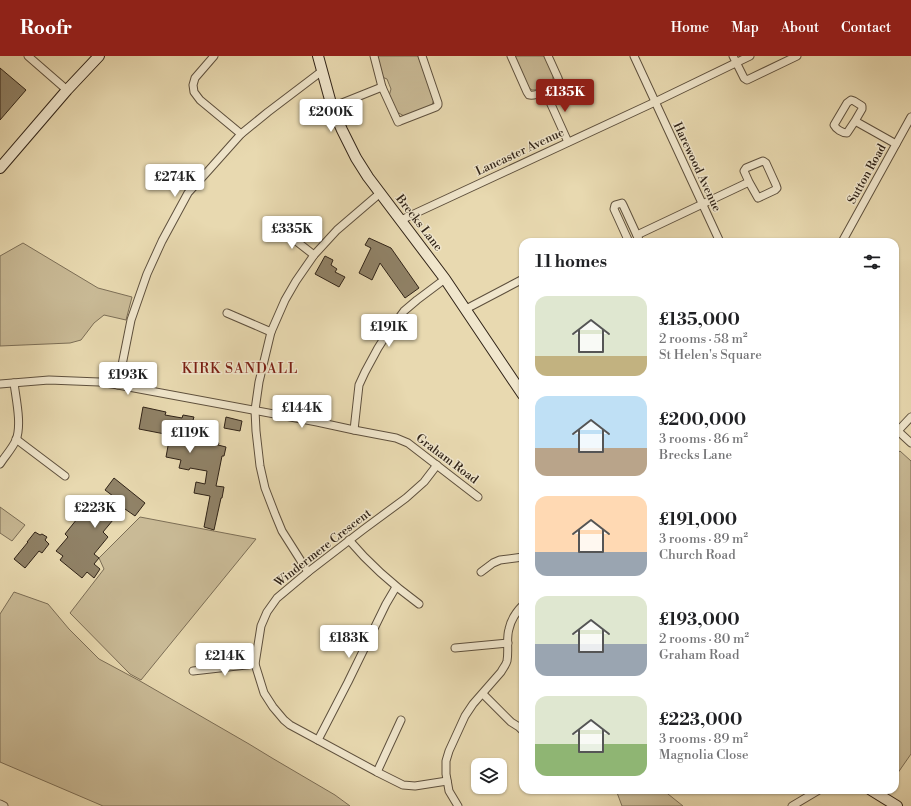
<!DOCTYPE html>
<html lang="en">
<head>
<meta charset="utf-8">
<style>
  body { margin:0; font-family:"Libre Bodoni",serif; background:#f6f6f6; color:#202124; height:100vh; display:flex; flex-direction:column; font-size:15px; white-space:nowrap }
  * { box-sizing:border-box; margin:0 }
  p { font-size:13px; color:#757577 }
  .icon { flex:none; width:22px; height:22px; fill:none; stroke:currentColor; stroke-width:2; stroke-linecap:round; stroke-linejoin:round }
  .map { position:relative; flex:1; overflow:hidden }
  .sheet { position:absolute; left:519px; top:182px; width:380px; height:556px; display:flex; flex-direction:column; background:#fff; border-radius:12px; box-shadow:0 1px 3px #0004 }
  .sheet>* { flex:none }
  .fabs { position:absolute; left:471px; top:702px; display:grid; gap:8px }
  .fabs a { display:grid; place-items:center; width:36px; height:36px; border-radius:8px; background:#fff; box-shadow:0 1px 3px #0004; font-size:20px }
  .price { position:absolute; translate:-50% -34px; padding:0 9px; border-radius:4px; background:#fff; color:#222; font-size:13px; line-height:26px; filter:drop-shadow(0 1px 2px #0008) }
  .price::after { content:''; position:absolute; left:50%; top:24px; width:12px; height:9px; margin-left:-6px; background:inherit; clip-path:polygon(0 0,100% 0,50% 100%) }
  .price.on { background:#8f2418; color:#fff }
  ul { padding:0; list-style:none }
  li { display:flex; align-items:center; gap:12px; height:100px; padding:0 16px }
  li span { display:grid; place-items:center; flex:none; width:112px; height:80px; border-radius:12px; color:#555 }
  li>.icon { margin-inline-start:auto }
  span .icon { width:48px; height:48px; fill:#fffc; stroke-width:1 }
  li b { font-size:17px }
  h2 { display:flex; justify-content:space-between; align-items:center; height:48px; padding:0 16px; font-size:17px }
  header { display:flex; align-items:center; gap:24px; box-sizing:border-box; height:56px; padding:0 20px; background:#8f2418; color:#fff }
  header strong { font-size:19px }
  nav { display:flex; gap:22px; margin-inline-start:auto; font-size:14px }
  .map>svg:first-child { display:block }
  .green { fill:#c9ba96; stroke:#7c6e56 }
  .building { fill:#908267; stroke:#302317 }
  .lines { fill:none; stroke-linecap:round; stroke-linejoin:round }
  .street-casing { stroke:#5e503d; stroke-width:9 }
  .secondary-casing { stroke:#302317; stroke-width:12 }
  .street { stroke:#f0e6cc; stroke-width:7 }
  .secondary { stroke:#f0e6cc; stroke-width:10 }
  .labels { text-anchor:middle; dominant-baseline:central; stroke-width:3; stroke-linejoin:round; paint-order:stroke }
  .street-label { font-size:12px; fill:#302317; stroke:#f0e6cc }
  .quarter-label { font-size:14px; letter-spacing:1px; fill:#7a1f14; stroke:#f0e6cc }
</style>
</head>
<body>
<header>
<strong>Roofr</strong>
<nav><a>Home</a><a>Map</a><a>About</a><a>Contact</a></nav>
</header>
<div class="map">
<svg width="911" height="750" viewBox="0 0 911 750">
  <rect width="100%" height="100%" fill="#e8d9b0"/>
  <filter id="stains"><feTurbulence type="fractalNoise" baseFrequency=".005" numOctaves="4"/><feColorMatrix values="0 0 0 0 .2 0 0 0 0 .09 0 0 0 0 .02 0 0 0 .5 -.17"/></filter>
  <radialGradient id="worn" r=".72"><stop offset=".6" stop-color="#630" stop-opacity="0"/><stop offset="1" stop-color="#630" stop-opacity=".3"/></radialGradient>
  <g class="green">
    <polygon points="377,0 418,0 434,43 432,49 404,60 397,56 389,40 391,33 387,23 382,21"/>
    <path d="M514,0H544C548,8 556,19 552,27L535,34H532L528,31Z"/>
    <polygon points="23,187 98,232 132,241 126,264 104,259 94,267 81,284 70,287 0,290 0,200"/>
    <polygon points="900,395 911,405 911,698 895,721 895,399"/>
    <polygon points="0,451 25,469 12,485 0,477"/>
    <polygon points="140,461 256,483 141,624 130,618 70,557 104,513 99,502"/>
    <polygon points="14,536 48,548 69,573 99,603 140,625 249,688 272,702 335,739 350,750 103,750 0,706 0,558"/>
    <polygon points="616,734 663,734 683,750 622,750"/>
  </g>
  <g class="building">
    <polygon points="0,12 26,34 0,64"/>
    <polygon points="369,182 391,192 419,232 405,242 380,207 372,224 359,217 371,192 365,189"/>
    <polygon points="325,200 333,204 331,209 337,213 335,216 345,221 339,231 315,218"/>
    <polygon points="143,351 166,356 165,359 182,362 183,359 194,361 193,364 196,365 193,382 219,387 218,389 226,391 224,400 222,400 216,430 224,431 222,442 221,442 214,474 204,471 210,440 194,437 196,426 205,428 207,415 190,412 189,414 179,412 181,404 166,401 170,379 139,373"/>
    <polygon points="226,361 242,365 240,375 224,372"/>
    <polygon points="114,422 145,447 135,460 125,453 120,455 118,458 103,476 108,481 94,498 99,502 94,508 100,513 94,522 87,516 82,522 60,504 63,500 56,495 68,481 65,478 85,453 83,451 89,443 98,451 101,448 106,448 113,440 105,434"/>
    <polygon points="35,476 40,479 42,478 47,481 45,484 49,488 42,497 39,495 25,512 14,503 28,486 27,486"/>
  </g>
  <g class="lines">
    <g class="street-casing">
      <g id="street">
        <polyline points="28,0 67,34"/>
        <polyline points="214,0 195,22 193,29 194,36 200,44 241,78"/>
        <polyline points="374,0 382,31 398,66 400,65 436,51 438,49 438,47 422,0"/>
        <path d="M511,0L527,36L529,39C536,41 552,32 558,28L559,25L558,22L548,0"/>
        <polyline points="634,0 720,186"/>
        <polyline points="733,0 744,22 747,24 797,0"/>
        <polyline points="545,35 568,86"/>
        <polyline points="332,51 382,31"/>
        <path d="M855,65L862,53V50L854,45L851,44L847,47L834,69C836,73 842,77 847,77L855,65L896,88"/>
        <polyline points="401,164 655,46 750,0"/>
        <polyline points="282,174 314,199"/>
        <polyline points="637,179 749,126 744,115 746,112 763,105 766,107 776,129 777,132 775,134 758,142 749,126"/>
        <polyline points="629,186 614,153 615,149 622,147 623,149 640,186"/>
        <polyline points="842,186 911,61"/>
        <polyline points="466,253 523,223"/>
        <polyline points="227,257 271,276"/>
        <polyline points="0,328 49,324 99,326 118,329 317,366 354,374 396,382 408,387 478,441"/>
        <polyline points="118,329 131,264 147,218 162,185 188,137 208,115 241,78 268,56 322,15"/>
        <polyline points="354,374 359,329 365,316 378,292 385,281 404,255 417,244 445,223"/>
        <polyline points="898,375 911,387"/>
        <polyline points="895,378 911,361"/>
        <polyline points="16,383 65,420"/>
        <path d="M0,408C5,400 12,393 16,384C22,369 16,343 14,327"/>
        <polyline points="437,409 424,426 406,442 364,473 308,516 277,542 267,556 261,570 255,608 264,637 273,651 284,664 290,669 377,716 403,729 415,730 447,725"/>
        <path d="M349,484C370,509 393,529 419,548"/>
        <polyline points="308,516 282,475 275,458 265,432 260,410 256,375 255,354 259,326 271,276 285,244 296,225 314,199 337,174 379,138"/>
        <polyline points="481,516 493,507 500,504 523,501"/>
        <polyline points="455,592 508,587"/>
        <polyline points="193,615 255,608"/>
        <polyline points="483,638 511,666 519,671 523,675"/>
        <polyline points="318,684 348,626 386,548 396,531"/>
        <polyline points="377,716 401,664"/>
        <polyline points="0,748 4,750"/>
        <path d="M458,750L449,735L446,718V705L449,695L465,660L473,648L501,616C503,612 506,609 507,605C509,594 506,583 509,573C511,563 516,556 523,549"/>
        <polyline points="792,750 819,734"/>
      </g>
    </g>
    <g class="secondary-casing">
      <g id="secondary">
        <polyline points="318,0 332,51 342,74 356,102 368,121 445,223 523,339"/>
        <polyline points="0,112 67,34 99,0"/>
        <polyline points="871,734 897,750"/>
      </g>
    </g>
    <use href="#street" class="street"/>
    <use href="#secondary" class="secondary"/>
  </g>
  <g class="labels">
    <g class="street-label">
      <text transform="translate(520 96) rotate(-25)">Lancaster Avenue</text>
      <text transform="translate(697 111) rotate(65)">Harewood Avenue</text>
      <text transform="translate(867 118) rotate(-61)">Sutton Road</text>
      <text transform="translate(419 167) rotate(52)">Brecks Lane</text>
      <text transform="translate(447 403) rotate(37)">Graham Road</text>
      <text transform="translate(323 492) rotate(-38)">Windermere Crescent</text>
    </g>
    <g class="quarter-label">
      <text x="240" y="313">KIRK SANDALL</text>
    </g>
  </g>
  <rect width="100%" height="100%" filter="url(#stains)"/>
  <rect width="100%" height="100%" fill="url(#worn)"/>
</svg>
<div class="fabs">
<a><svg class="icon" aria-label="layers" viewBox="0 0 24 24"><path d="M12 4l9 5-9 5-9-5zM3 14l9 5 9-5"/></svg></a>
</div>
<b class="price on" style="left:565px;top:57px">£135K</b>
<b class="price" style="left:331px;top:77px">£200K</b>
<b class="price" style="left:175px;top:142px">£274K</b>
<b class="price" style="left:292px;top:194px">£335K</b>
<b class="price" style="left:389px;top:292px">£191K</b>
<b class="price" style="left:128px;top:340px">£193K</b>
<b class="price" style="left:302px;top:373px">£144K</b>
<b class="price" style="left:190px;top:398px">£119K</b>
<b class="price" style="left:95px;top:473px">£223K</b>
<b class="price" style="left:349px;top:603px">£183K</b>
<b class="price" style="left:225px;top:621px">£214K</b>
<section class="sheet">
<h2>11 homes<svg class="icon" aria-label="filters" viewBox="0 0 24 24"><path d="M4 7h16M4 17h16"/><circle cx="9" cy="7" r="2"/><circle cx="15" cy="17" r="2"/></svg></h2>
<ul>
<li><span style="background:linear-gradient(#dfe7d0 75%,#c2b280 0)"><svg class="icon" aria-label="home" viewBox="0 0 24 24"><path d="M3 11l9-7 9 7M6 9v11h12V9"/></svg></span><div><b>£135,000</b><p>2 rooms · 58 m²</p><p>St Helen's Square</p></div></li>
<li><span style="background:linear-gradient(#bfe0f5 65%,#b9a48a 0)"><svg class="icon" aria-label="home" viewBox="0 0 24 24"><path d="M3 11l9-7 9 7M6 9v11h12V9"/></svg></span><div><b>£200,000</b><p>3 rooms · 86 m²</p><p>Brecks Lane</p></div></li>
<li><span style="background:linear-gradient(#ffd9b3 70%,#9aa5b1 0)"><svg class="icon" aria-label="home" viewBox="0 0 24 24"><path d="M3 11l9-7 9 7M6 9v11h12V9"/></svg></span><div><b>£191,000</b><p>3 rooms · 89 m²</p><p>Church Road</p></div></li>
<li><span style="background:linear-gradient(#dfe7d0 60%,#9aa5b1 0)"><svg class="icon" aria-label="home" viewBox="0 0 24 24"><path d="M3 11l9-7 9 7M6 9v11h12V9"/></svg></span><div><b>£193,000</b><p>2 rooms · 80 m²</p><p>Graham Road</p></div></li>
<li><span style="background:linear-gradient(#dfe7d0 60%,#8fb573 0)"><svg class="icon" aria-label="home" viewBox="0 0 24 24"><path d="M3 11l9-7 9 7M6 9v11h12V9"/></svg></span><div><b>£223,000</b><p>3 rooms · 89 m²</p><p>Magnolia Close</p></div></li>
</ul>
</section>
</div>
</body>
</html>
